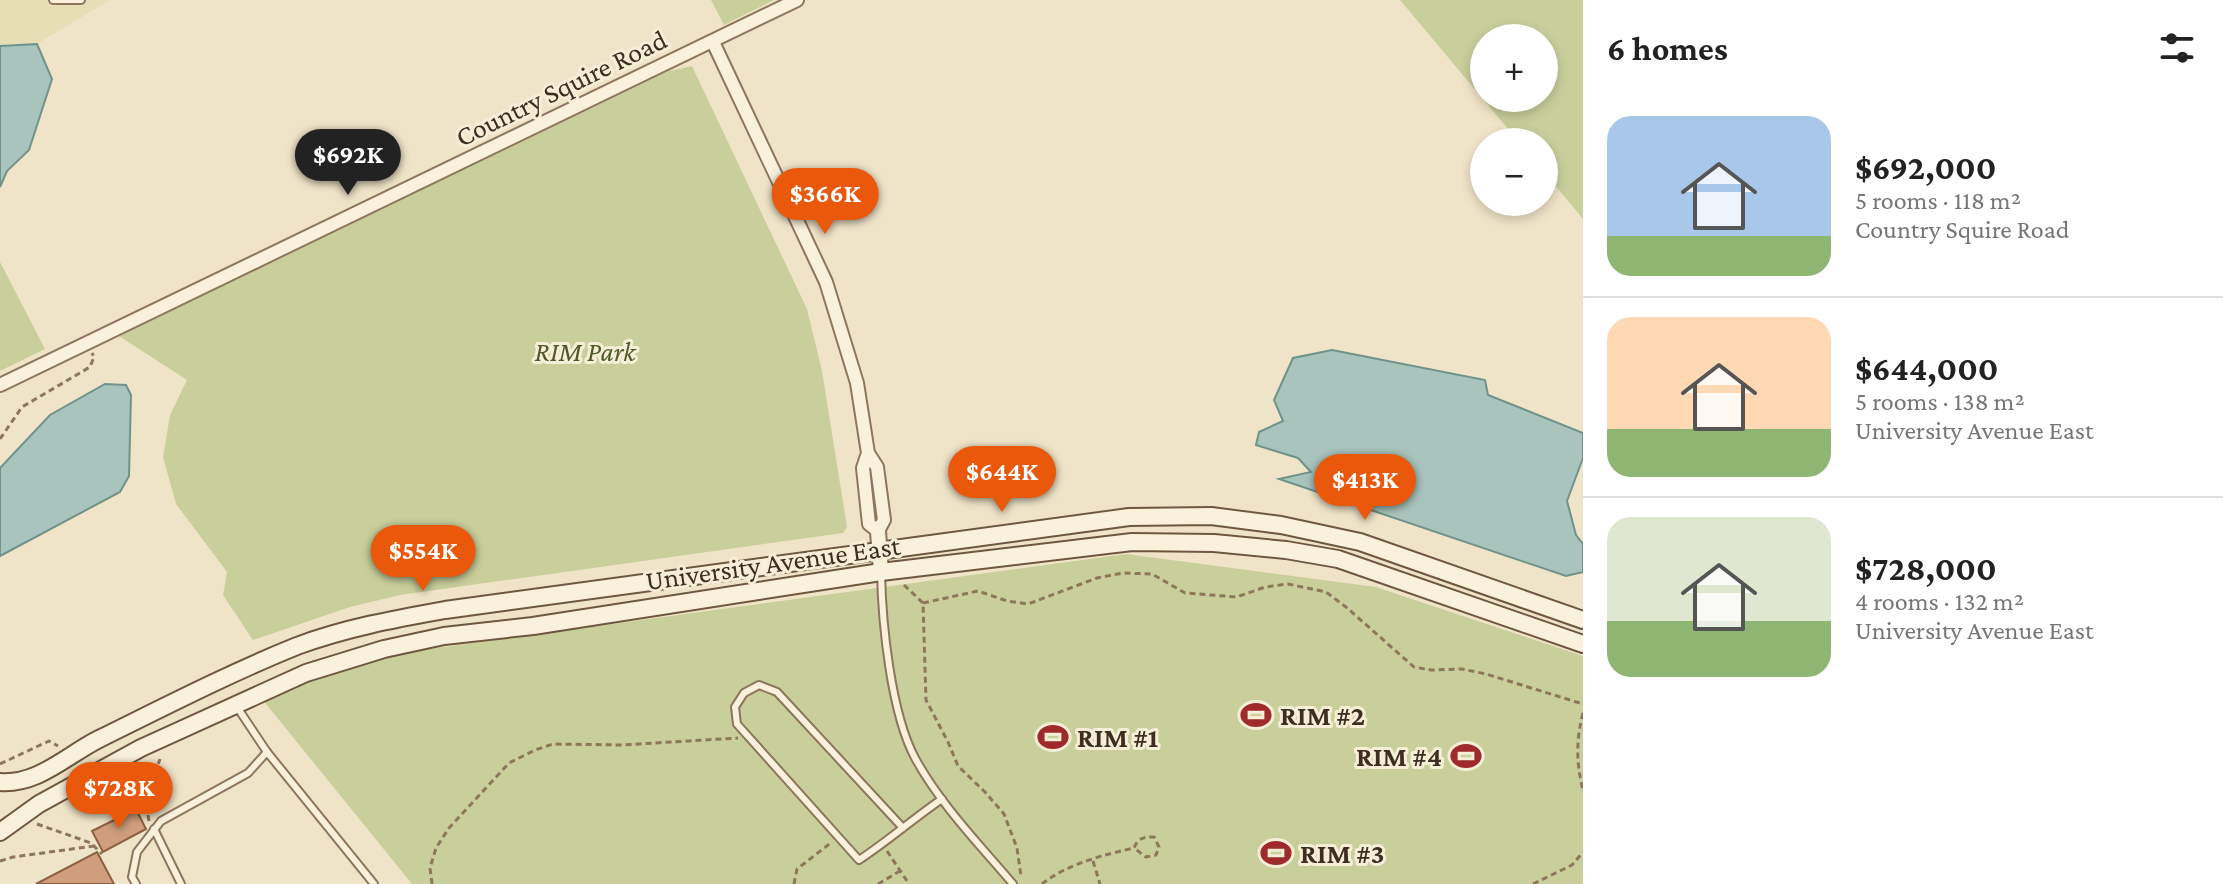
<!DOCTYPE html>
<html lang="en">
<head>
<meta charset="utf-8">
<style>
  body { margin:0; font-family:"Crimson Pro",serif; background:#f2f2f2; color:#222; height:100vh; display:flex; flex-direction:column; font-size:30px; white-space:nowrap }
  * { box-sizing:border-box; margin:0 }
  p { font-size:26px; color:#767676 }
  .icon { flex:none; width:44px; height:44px; fill:none; stroke:currentColor; stroke-width:2; stroke-linecap:round; stroke-linejoin:round }
  .map { position:relative; flex:1; overflow:hidden }
  .drawer { display:flex; flex-direction:column; background:#fff; width:640px }
  .drawer>* { flex:none }
  .tools { position:absolute; left:1470px; top:24px; display:grid; gap:16px }
  .tools a { display:grid; place-items:center; width:88px; height:88px; border-radius:50%; background:#fff; box-shadow:0 4px 12px #0003; font-size:40px }
  .price { position:absolute; translate:-50% -68px; padding:0 18px; border-radius:28px; background:#ea580c; color:#fff; font-size:26px; line-height:52px; filter:drop-shadow(0 2px 4px #0008) }
  .price::after { content:''; position:absolute; left:50%; top:48px; width:24px; height:18px; margin-left:-12px; background:inherit; clip-path:polygon(0 0,100% 0,50% 100%) }
  .price.on { background:#222; color:#fff }
  ul { padding:0; list-style:none }
  li { display:flex; align-items:center; gap:24px; height:200px; padding:0 24px }
  li+li { border-top:2px solid #e0e0e0 }
  li span { display:grid; place-items:center; flex:none; width:224px; height:160px; border-radius:24px; color:#555 }
  li>.icon { margin-inline-start:auto }
  span .icon { width:96px; height:96px; fill:#fffc; stroke-width:1 }
  li b { font-size:34px }
  h2 { display:flex; justify-content:space-between; align-items:center; height:96px; padding:0 24px; font-size:34px }
  main { display:flex; flex:1; min-height:0 }
  .map>svg:first-child { display:block }
  .farmland { fill:#e6deb5 }
  .green { fill:#c9cf9b; fill-rule:evenodd }
  .water { fill:#a9c4bc; stroke:#6f938a; stroke-width:2 }
  .building { fill:#cf9f7d; stroke:#8d5f41; stroke-width:2 }
  .lines { fill:none; stroke-linecap:round; stroke-linejoin:round }
  .service-casing { stroke:#8d765c; stroke-width:10 }
  .minor-casing { stroke:#8d765c; stroke-width:16 }
  .tertiary-casing { stroke:#8d765c; stroke-width:18 }
  .secondary-casing { stroke:#6f573f; stroke-width:20 }
  .path { stroke:#8d765c; stroke-width:3; stroke-dasharray:6 4; stroke-linecap:butt }
  .service { stroke:#faf1dc; stroke-width:6 }
  .minor { stroke:#faf1dc; stroke-width:12 }
  .tertiary { stroke:#faf1dc; stroke-width:14 }
  .secondary { stroke:#faf1dc; stroke-width:16 }
  .labels { text-anchor:middle; dominant-baseline:central; stroke-width:6; stroke-linejoin:round; paint-order:stroke }
  .street-label { font-size:28px; fill:#3d2e20; stroke:#f7eed8 }
  .park-label { font-size:28px; font-style:italic; fill:#4d5a26; stroke:#f7eed8 }
  .poi-label { font-size:28px; font-weight:bold; fill:#3d2e20; stroke:#f7eed8; text-anchor:start }
</style>
</head>
<body>
<main>
<div class="map">
<svg width="1583" height="884" viewBox="0 0 1583 884">
  <rect width="100%" height="100%" fill="#f0e4c8"/>
  <polygon class="farmland" points="0,0 110,0 37,44 0,46"/>
  <g class="green">
    <polygon points="711,0 774,0 724,25"/>
    <path d="M1400,0H1583V219L1544,172V142H1519ZM1484,38H1544V98H1484Z"/>
    <polygon points="692,66 807,309 822,371 847,527 843,533 400,595 350,607 253,640 223,595 227,572 176,504 163,457 170,415 187,380 119,336 669,71"/>
    <polygon points="0,262 45,349 0,371"/>
    <path d="M1126,554L1376,587L1583,656V884H412L262,699C320,675 374,658 436,648Z"/>
  </g>
  <g class="water">
    <polygon points="37,44 52,79 29,150 7,171 0,187 0,46"/>
    <polygon points="1332,350 1485,380 1488,395 1583,433 1583,458 1567,501 1576,535 1583,544 1583,572 1566,576 1279,479 1311,472 1298,458 1256,445 1259,432 1283,421 1274,400 1293,358"/>
    <polygon points="105,384 126,385 131,395 129,476 120,492 0,556 0,468 50,415"/>
  </g>
  <g class="building">
    <polygon points="136,809 146,829 103,852 92,831"/>
    <polygon points="97,852 114,884 36,884"/>
  </g>
  <g class="lines">
    <g class="service-casing">
      <g id="service">
        <polyline points="53,0 81,0"/>
        <path d="M881,572C882,624 891,713 915,758C940,804 979,844 1013,884"/>
        <polyline points="237,707 267,752 374,884"/>
        <path d="M903,828L777,692L759,685L744,693L735,707L737,724L859,860C888,841 914,818 942,799"/>
        <polyline points="154,829 181,884"/>
        <polyline points="136,884 132,877 137,852 161,821 248,773 267,752"/>
      </g>
    </g>
    <g class="minor-casing">
      <g id="minor">
        <polyline points="713,42 826,282 857,383 868,453 877,467 884,520 878,531 869,524 863,468 868,453"/>
        <polyline points="0,385 797,0"/>
      </g>
    </g>
    <g class="tertiary-casing">
      <polyline id="tertiary" points="878,531 881,572"/>
    </g>
    <g class="secondary-casing">
      <g id="secondary">
        <path d="M0,782C38,785 67,755 99,739C164,707 230,673 297,646C345,628 395,619 445,610L1129,517L1211,516L1281,525L1360,542L1583,620"/>
        <polyline points="0,832 39,804 141,748 306,673 384,649 444,636 533,626 881,572 1132,542 1214,543 1286,550 1338,559 1583,644"/>
      </g>
    </g>
    <g class="path">
      <polyline points="0,439 22,407 90,367 94,357 92,353"/>
      <polyline points="904,585 923,603 926,700 948,742 958,766 985,792 1004,814 1017,848 1021,876"/>
      <polyline points="923,603 978,591 1007,601 1028,604 1097,578 1123,573 1152,574 1185,593 1237,597 1265,587 1288,584 1326,592 1346,607 1414,667 1431,670 1462,669 1486,674 1583,704"/>
      <path d="M1583,713C1576,740 1576,762 1583,790"/>
      <polyline points="0,764 49,741 58,746"/>
      <polyline points="149,821 145,799 160,759"/>
      <polyline points="37,824 91,843 102,854"/>
      <polyline points="887,851 909,884"/>
      <polyline points="0,861 13,857 94,846"/>
      <polyline points="1093,861 1100,884"/>
      <polyline points="432,884 430,868 436,848 449,828 509,763 535,750 553,744 622,745 738,738"/>
      <polyline points="794,884 797,869 832,842"/>
      <polyline points="878,884 900,871"/>
      <path d="M1042,884C1067,864 1103,855 1134,848C1138,838 1143,837 1154,837L1159,847L1156,855L1146,857L1134,848"/>
      <polyline points="1533,884 1572,865 1583,852"/>
    </g>
    <use href="#service" class="service"/>
    <use href="#minor" class="minor"/>
    <use href="#tertiary" class="tertiary"/>
    <use href="#secondary" class="secondary"/>
  </g>
  <defs>
    <g id="stadium-bare" transform="scale(2.4)"><path d="M0-5a6.5 5 0 1 0 0 10a6.5 5 0 1 0 0-10ZM-3.5-1.8h7v3.6h-7Z" fill="#9e2a2b" stroke="#f7eed8" stroke-width="2.5" paint-order="stroke"/></g>
  </defs>
  <g fill-rule="evenodd">
    <use href="#stadium-bare" x="1256" y="715"/>
    <use href="#stadium-bare" x="1053" y="737"/>
    <use href="#stadium-bare" x="1466" y="756"/>
    <use href="#stadium-bare" x="1276" y="853"/>
  </g>
  <g class="labels">
    <g class="street-label">
      <text transform="translate(561 88) rotate(-26)">Country Squire Road</text>
      <text transform="translate(773 563) rotate(-8)">University Avenue East</text>
    </g>
    <g class="park-label">
      <text x="585" y="351">RIM Park</text>
    </g>
    <g class="poi-label">
      <text x="1280" y="715">RIM #2</text>
      <text x="1077" y="737">RIM #1</text>
      <text x="1442" y="756" text-anchor="end">RIM #4</text>
      <text x="1300" y="853">RIM #3</text>
    </g>
  </g>
</svg>
<div class="tools">
<a>+</a>
<a>−</a>
</div>
<b class="price on" style="left:348px;top:197px">$692K</b>
<b class="price" style="left:825px;top:236px">$366K</b>
<b class="price" style="left:1002px;top:514px">$644K</b>
<b class="price" style="left:1365px;top:522px">$413K</b>
<b class="price" style="left:423px;top:593px">$554K</b>
<b class="price" style="left:119px;top:830px">$728K</b>
</div>
<section class="drawer">
<h2>6 homes<svg class="icon" aria-label="filters" viewBox="0 0 24 24"><path d="M4 7h16M4 17h16"/><circle cx="9" cy="7" r="2"/><circle cx="15" cy="17" r="2"/></svg></h2>
<ul>
<li><span style="background:linear-gradient(#a9c7e8 75%,#8fb573 0)"><svg class="icon" aria-label="home" viewBox="0 0 24 24"><path d="M3 11l9-7 9 7M6 9v11h12V9"/></svg></span><div><b>$692,000</b><p>5 rooms · 118 m²</p><p>Country Squire Road</p></div></li>
<li><span style="background:linear-gradient(#ffd9b3 70%,#8fb573 0)"><svg class="icon" aria-label="home" viewBox="0 0 24 24"><path d="M3 11l9-7 9 7M6 9v11h12V9"/></svg></span><div><b>$644,000</b><p>5 rooms · 138 m²</p><p>University Avenue East</p></div></li>
<li><span style="background:linear-gradient(#dfe7d0 65%,#8fb573 0)"><svg class="icon" aria-label="home" viewBox="0 0 24 24"><path d="M3 11l9-7 9 7M6 9v11h12V9"/></svg></span><div><b>$728,000</b><p>4 rooms · 132 m²</p><p>University Avenue East</p></div></li>
</ul>
</section>
</main>
</body>
</html>
